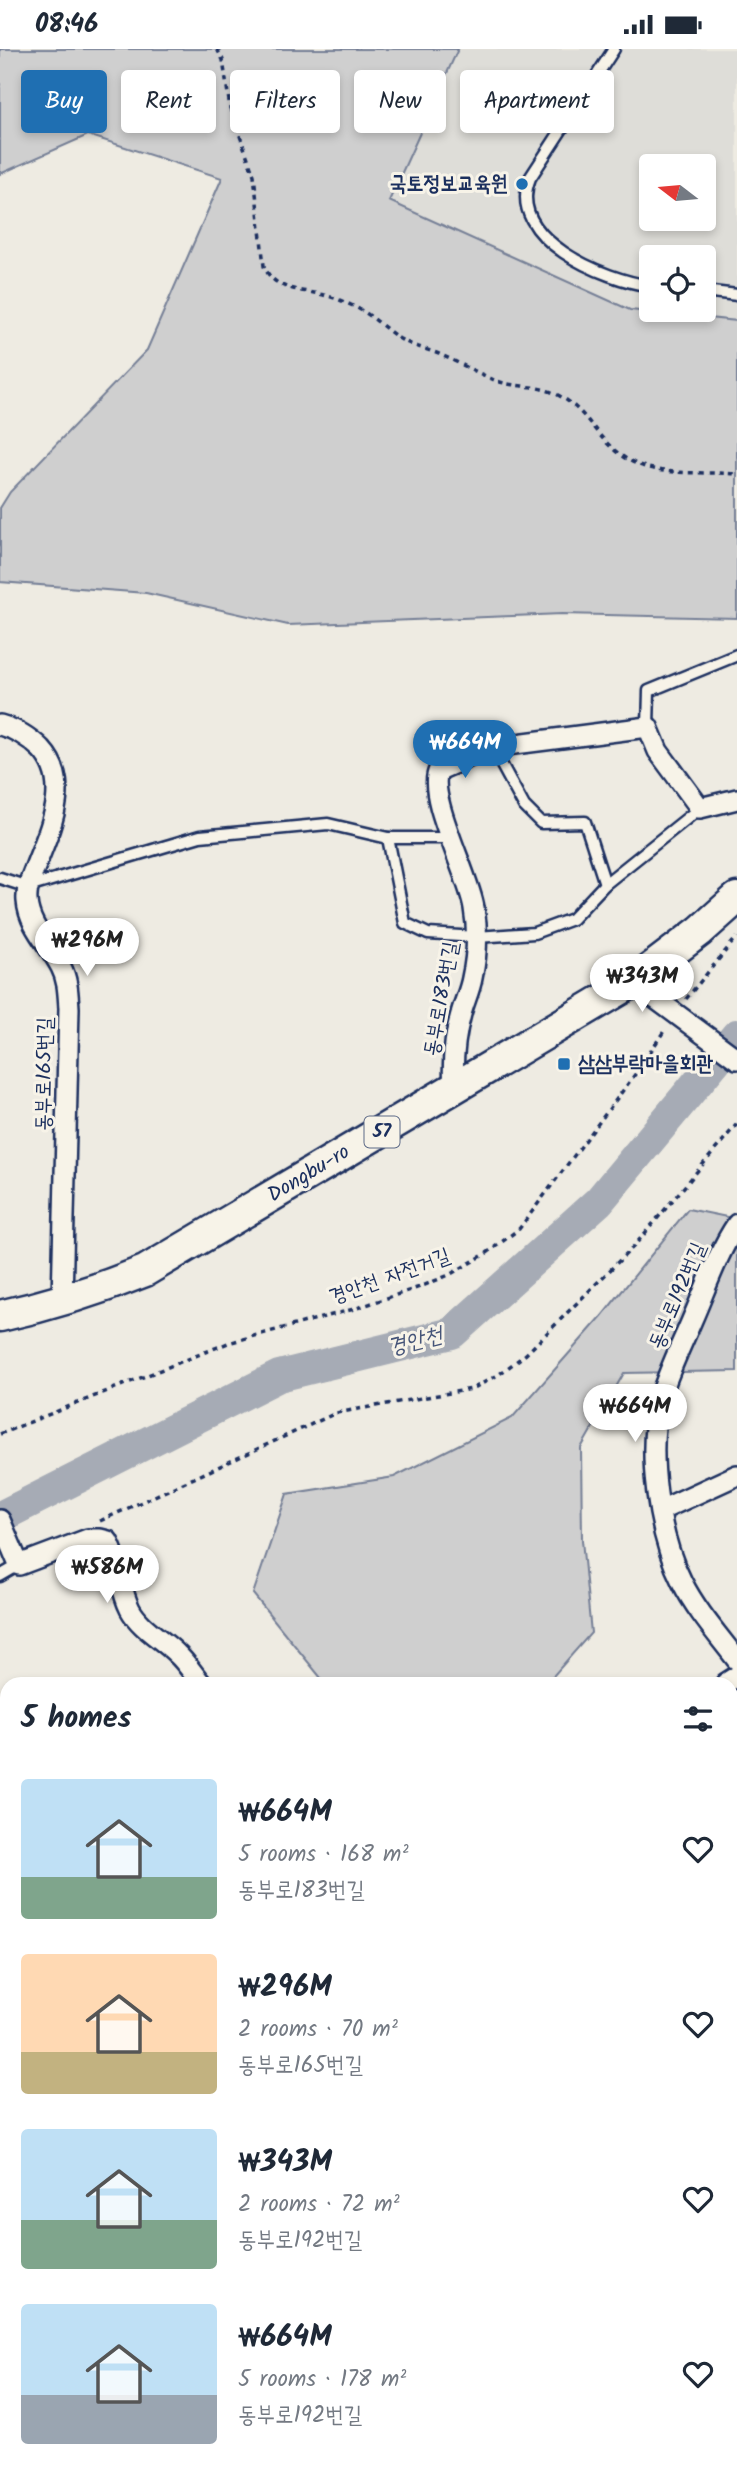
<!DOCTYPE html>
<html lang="en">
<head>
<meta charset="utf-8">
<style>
  body { margin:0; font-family:Kalam,"Poor Story",sans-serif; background:#f6f6f7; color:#1f2937; height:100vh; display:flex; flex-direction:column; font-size:26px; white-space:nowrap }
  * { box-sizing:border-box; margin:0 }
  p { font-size:23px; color:#747a83 }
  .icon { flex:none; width:38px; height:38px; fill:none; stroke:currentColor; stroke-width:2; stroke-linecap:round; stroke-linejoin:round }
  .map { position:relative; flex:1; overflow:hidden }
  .details { position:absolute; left:0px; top:1628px; width:738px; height:800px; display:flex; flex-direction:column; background:#fff; border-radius:21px 21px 0 0; box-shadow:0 4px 10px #0003 }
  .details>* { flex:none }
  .guide { position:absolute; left:21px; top:21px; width:696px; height:63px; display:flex; gap:14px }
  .needle { width:46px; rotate:286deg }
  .tools { position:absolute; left:639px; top:105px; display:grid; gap:14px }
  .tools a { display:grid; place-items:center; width:77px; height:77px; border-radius:7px; background:#fff; box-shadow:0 4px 10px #0003; font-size:35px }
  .price { position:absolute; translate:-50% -60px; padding:0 16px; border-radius:24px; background:#fff; color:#222; font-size:23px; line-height:46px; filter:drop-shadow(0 2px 4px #0008) }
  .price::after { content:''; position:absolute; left:50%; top:42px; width:21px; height:16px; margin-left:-10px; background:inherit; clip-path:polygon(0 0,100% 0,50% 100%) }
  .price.active { background:#1f6fb2; color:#fff }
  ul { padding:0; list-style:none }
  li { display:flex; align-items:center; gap:21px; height:175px; padding:0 21px }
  li span { display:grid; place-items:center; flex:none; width:196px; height:140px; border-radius:7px; color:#555 }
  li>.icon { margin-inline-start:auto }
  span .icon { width:84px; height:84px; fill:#fffc; stroke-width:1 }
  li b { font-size:30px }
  h2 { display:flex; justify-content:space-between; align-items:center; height:84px; padding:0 21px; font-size:30px }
  .chip { padding:0 24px; border-radius:7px; background:#fff; box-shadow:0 4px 10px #0003; font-size:24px; line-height:63px }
  .chip.active { background:#1f6fb2; color:#fff }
  .status { display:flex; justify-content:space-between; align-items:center; height:49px; padding:0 35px; background:#fff; direction:ltr }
  .status svg { height:19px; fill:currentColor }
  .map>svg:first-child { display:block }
  .built { fill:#deddd8; fill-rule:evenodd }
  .green { fill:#cfcfcf; stroke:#757f96; stroke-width:2 }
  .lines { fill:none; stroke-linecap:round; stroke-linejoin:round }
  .river { stroke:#a6abb5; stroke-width:32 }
  .lane-casing { stroke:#1b2f5e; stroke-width:15 }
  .street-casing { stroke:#1b2f5e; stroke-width:24 }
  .primary-casing { stroke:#1b2f5e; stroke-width:35 }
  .path { stroke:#1b2f5e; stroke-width:3.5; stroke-dasharray:5 5; stroke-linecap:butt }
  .lane { stroke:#f7f3e8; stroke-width:10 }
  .street { stroke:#f7f3e8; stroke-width:19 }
  .primary { stroke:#f7f3e8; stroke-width:30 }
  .poi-dot { fill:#1f6fb2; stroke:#f7f3e8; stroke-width:2.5 }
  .labels { text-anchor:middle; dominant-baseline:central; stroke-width:6; stroke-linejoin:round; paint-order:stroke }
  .shield { fill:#f7f3e8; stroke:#5d6a87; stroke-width:2 }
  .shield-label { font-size:19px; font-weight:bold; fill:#1b2f5e }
  .poi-label { font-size:21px; font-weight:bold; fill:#1b2f5e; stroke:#f7f3e8; text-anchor:end }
  .street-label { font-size:21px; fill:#1b2f5e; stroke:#f7f3e8 }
  .water-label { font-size:23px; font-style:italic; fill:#455478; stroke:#f7f3e8 }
</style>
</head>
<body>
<div class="status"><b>08:46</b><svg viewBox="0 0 49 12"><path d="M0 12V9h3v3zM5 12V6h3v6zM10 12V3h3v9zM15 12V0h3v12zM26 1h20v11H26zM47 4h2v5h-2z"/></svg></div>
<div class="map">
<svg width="737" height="2426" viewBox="0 0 737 2426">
  <rect width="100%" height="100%" fill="#eeebe2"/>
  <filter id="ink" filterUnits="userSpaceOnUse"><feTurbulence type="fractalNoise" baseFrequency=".0143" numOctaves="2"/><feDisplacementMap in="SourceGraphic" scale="14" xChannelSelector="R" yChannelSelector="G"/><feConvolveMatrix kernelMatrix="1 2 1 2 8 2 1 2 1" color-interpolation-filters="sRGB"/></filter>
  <g filter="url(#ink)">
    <path class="built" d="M458,0H737V272L630,261L384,152ZM651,117H704V170H651ZM651,208H704V261H651Z"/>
    <g class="green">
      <polygon points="0,0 458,0 389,152 630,261 737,272 737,569 562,565 288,576 146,544 0,533 0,459 10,443 147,301 222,129 88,86 0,125"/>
      <polygon points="688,1160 737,1170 737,1322 624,1324 581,1399 582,1491 591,1584 547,1634 325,1634 253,1545 287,1445 394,1428 512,1369 602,1267"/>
      <polygon points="7,1747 7,2420 732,2420 732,2336 737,2328 737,2426 0,2426 0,1757"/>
    </g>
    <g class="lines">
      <polyline class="river" points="0,1468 279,1327 452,1284 599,1152 737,986"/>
      <g class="lane-casing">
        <g id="lane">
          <path d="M614,0L530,129C505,190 605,231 651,237"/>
          <polyline points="704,242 737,246"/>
          <polyline points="648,678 649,642 737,606"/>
          <polyline points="492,698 524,757 541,774 585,773 605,835"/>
          <polyline points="388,789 405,874 428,885 477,888 534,884 572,870 605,835 700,759"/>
          <polyline points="0,829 28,838 200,787 328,775 388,789 450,789"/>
          <polyline points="0,1527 19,1516"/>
        </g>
      </g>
      <g class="street-casing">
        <g id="street">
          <path d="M0,676C15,680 30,689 41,700C74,735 48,783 34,821C30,831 26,841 27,852C29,878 50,896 61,918C68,931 68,945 69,959L62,1251"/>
          <polyline points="633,933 737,1010"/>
          <path d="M454,1040C452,1014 454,990 461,965C464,953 470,941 472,929C477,907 478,882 474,859C470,828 425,745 439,721L492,698L648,678L658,702L700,759L737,750"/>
          <path d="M737,1175C718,1203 706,1239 692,1271C681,1297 668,1323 660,1350C646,1401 658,1486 682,1533C696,1561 718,1586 737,1611"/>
          <polyline points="661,1461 737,1426"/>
          <path d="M0,1471L19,1516L88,1490H100L108,1492C120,1513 119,1539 130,1560C140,1579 162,1590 177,1605C186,1613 193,1625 201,1634"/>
          <polyline points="726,1634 737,1627"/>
          <polyline points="732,1929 737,1930"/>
        </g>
      </g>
      <g class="primary-casing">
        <path id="primary" d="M0,1267C50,1256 98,1241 145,1222L633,933L700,882L737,849"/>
      </g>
      <g class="path">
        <path d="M217,0L223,11L230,59L254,126L264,217C275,244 304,240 327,247C337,249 347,254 357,259C373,267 385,280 400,290C412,297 426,300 439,305C457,313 474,322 492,330C512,339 534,335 554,344C582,357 590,378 611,398C646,432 693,421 737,425"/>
        <polyline points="686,950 737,888"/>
        <polyline points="0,1385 228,1294 354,1260 420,1238 449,1226 487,1204 519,1180 639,1020 666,979"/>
        <polyline points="100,1472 336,1364 472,1340 498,1326 526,1305 635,1196 737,1075"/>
      </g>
      <use href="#lane" class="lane"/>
      <use href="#street" class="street"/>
      <use href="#primary" class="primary"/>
    </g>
  </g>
  <g class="poi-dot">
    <circle cx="522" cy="135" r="7"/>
    <rect x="557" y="1008" width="14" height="14" rx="3.5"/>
  </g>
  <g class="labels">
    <rect class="shield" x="364.5" y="1067.5" width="35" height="31" rx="5"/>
    <g class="shield-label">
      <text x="382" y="1083">57</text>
    </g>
    <g class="poi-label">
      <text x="508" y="135">국토정보교육원</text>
      <text x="578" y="1015" text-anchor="start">삼삼부락마을회관</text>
    </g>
    <g class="street-label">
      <text transform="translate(442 950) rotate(-80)">동부로183번길</text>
      <text transform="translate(45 1025) rotate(-89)">동부로165번길</text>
      <text transform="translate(309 1125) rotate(-31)">Dongbu-ro</text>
      <text transform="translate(390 1228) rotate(-20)">경안천 자전거길</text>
      <text transform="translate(678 1247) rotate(-67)">동부로192번길</text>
    </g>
    <g class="water-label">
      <text transform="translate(415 1293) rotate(-14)">경안천</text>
    </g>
  </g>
</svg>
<div class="tools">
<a><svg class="needle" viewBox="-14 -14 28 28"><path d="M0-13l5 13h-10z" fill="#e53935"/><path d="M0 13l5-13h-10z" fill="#747a83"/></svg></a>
<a><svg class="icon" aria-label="locate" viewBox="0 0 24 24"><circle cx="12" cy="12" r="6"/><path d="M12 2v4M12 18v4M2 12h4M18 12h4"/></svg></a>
</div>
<b class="price active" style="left:465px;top:731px">₩664M</b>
<b class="price" style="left:87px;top:929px">₩296M</b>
<b class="price" style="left:642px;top:965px">₩343M</b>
<b class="price" style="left:635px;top:1395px">₩664M</b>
<b class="price" style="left:107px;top:1556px">₩586M</b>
<div class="guide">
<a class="chip active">Buy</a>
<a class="chip">Rent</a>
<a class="chip">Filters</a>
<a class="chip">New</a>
<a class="chip">Apartment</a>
</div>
<section class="details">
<h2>5 homes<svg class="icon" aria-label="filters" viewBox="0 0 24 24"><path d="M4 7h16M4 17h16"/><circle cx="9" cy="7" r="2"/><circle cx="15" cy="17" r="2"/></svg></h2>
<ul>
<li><span style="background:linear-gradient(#bfe0f5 70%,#7fa58c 0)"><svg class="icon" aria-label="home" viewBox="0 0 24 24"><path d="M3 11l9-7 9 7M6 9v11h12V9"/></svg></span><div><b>₩664M</b><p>5 rooms · 168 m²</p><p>동부로183번길</p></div><svg class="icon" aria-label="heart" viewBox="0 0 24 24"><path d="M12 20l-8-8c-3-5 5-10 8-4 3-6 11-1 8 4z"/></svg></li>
<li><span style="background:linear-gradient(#ffd9b3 70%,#c2b280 0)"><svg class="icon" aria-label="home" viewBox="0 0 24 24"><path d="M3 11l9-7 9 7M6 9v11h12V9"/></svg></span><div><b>₩296M</b><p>2 rooms · 70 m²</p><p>동부로165번길</p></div><svg class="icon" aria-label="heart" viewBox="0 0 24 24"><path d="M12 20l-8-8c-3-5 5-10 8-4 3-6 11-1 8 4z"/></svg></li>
<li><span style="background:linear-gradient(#bfe0f5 65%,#7fa58c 0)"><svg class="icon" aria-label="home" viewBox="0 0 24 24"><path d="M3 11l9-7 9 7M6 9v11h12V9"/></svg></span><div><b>₩343M</b><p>2 rooms · 72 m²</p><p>동부로192번길</p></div><svg class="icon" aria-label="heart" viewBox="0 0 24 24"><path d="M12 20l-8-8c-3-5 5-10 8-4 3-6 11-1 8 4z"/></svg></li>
<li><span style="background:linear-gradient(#bfe0f5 65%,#9aa5b1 0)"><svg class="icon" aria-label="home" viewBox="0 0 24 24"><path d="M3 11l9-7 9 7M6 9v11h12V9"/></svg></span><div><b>₩664M</b><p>5 rooms · 178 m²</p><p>동부로192번길</p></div><svg class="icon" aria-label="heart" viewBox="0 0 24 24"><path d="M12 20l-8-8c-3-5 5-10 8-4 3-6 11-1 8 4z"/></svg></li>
</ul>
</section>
</div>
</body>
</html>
